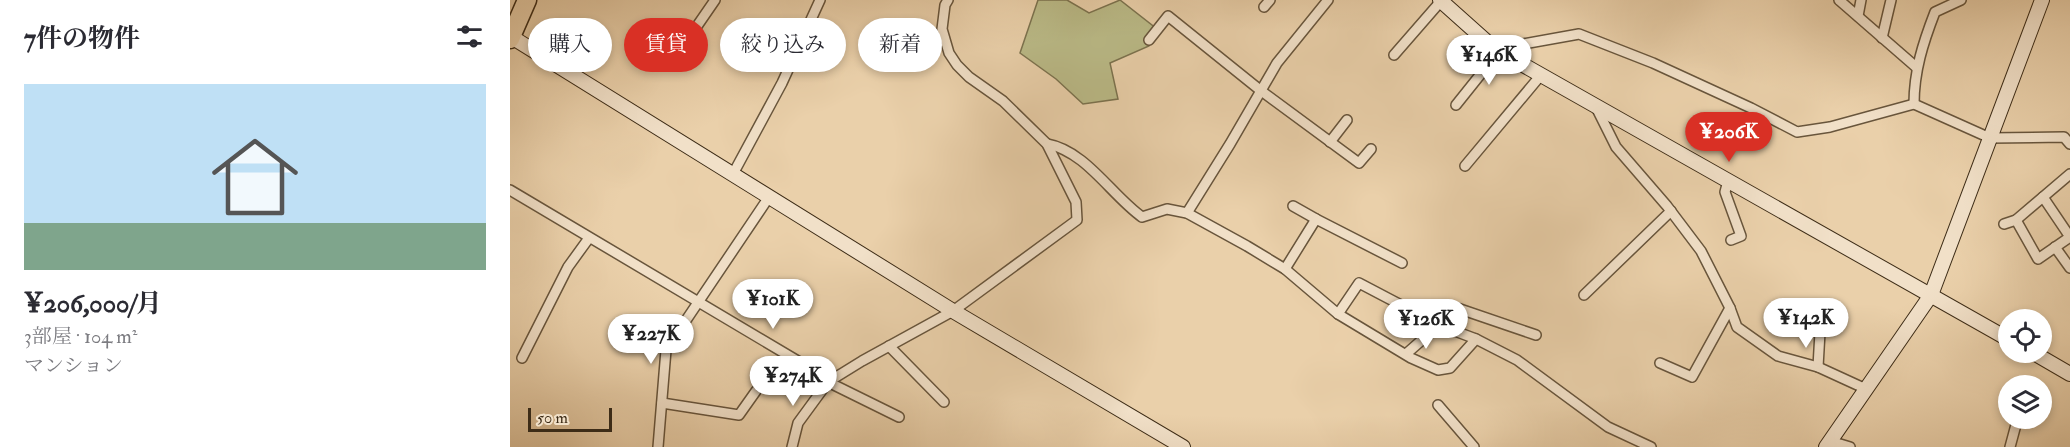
<!DOCTYPE html>
<html lang="ja">
<head>
<meta charset="utf-8">
<style>
  body { margin:0; font-family:"IM FELL Double Pica","Noto Serif JP",serif; background:#f7f7f7; color:#2b2b33; height:100vh; display:flex; flex-direction:column; font-size:22px; white-space:nowrap }
  * { box-sizing:border-box; margin:0 }
  p { font-size:20px; color:#7c7c81 }
  .icon { flex:none; width:33px; height:33px; fill:none; stroke:currentColor; stroke-width:2; stroke-linecap:round; stroke-linejoin:round }
  .map { position:relative; flex:1; overflow:hidden }
  .panel { display:flex; flex-direction:column; background:#fff; width:510px }
  .panel>* { flex:none }
  .guide { position:absolute; left:18px; top:18px; width:570px; height:54px; display:flex; gap:12px }
  .tools { position:absolute; left:1488px; top:309px; display:grid; gap:12px }
  .tools a { display:grid; place-items:center; width:54px; height:54px; border-radius:50%; background:#fff; box-shadow:0 3px 9px #0003; font-size:30px }
  .scale { position:absolute; left:18px; bottom:15px; width:84px; box-sizing:border-box; padding-left:6px; border:3px solid #3d2c17; border-top:0; font-size:16px; line-height:21px; white-space:nowrap; color:#3d2c17; -webkit-text-stroke:4px #f1e0c8; paint-order:stroke }
  .price { position:absolute; translate:-50% -51px; padding:0 14px; border-radius:21px; background:#fff; color:#222; font-size:20px; line-height:39px; filter:drop-shadow(0 2px 3px #0008) }
  .price::after { content:''; position:absolute; left:50%; top:36px; width:18px; height:14px; margin-left:-9px; background:inherit; clip-path:polygon(0 0,100% 0,50% 100%) }
  .price.on { background:#d93025; color:#fff }
  ul { padding:0; list-style:none }
  li { display:grid; align-content:center; gap:12px; height:318px; padding:0 24px }
  li+li { border-top:2px solid #e1e1e2 }
  li span { display:grid; place-items:center; height:186px; border-radius:0px; color:#555 }
  li>.icon { margin-inline-start:auto }
  span .icon { width:108px; height:108px; fill:#fffc; stroke-width:1 }
  li b { font-size:26px }
  h2 { display:flex; justify-content:space-between; align-items:center; height:72px; padding:0 24px; font-size:26px }
  .chip { padding:0 21px; border-radius:27px; background:#fff; box-shadow:0 3px 9px #0003; font-size:21px; line-height:54px }
  .chip.on { background:#d93025; color:#fff }
  main { display:flex; flex:1; min-height:0 }
  .map>svg:first-child { display:block }
  .green { fill:#baba87; stroke:#7c734f; stroke-width:1.5 }
  .lines { fill:none; stroke-linecap:round; stroke-linejoin:round }
  .street-casing { stroke:#68553c; stroke-width:12 }
  .secondary-casing { stroke:#3d2c17; stroke-width:16 }
  .highway-casing { stroke:#3d2c17; stroke-width:21 }
  .street { stroke:#f1e0c8; stroke-width:9 }
  .secondary { stroke:#f1e0c8; stroke-width:14 }
  .highway { stroke:#ead0aa; stroke-width:18 }
</style>
</head>
<body>
<main>
<section class="panel">
<h2>7件の物件<svg class="icon" aria-label="filters" viewBox="0 0 24 24"><path d="M4 7h16M4 17h16"/><circle cx="9" cy="7" r="2"/><circle cx="15" cy="17" r="2"/></svg></h2>
<ul>
<li><span style="background:linear-gradient(#bfe0f5 75%,#7fa58c 0)"><svg class="icon" aria-label="home" viewBox="0 0 24 24"><path d="M3 11l9-7 9 7M6 9v11h12V9"/></svg></span><div><b>¥206,000/月</b><p>3部屋 · 104 m²</p><p>マンション</p></div></li>
</ul>
</section>
<div class="map">
<svg width="1560" height="447" viewBox="0 0 1560 447">
  <rect width="100%" height="100%" fill="#ead0aa"/>
  <filter id="stains"><feTurbulence type="fractalNoise" baseFrequency=".00333" numOctaves="4"/><feColorMatrix values="0 0 0 0 .2 0 0 0 0 .09 0 0 0 0 .02 0 0 0 .5 -.17"/></filter>
  <radialGradient id="worn" r=".72"><stop offset=".6" stop-color="#630" stop-opacity="0"/><stop offset="1" stop-color="#630" stop-opacity=".3"/></radialGradient>
  <polygon class="green" points="528,0 557,0 579,13 610,0 647,29 639,46 600,63 608,99 573,104 546,79 510,53"/>
  <g class="lines">
    <g class="street-casing">
      <g id="street">
        <polyline points="1329,0 1406,67"/>
        <polyline points="754,7 760,0"/>
        <polyline points="1348,16 1351,0"/>
        <polyline points="185,29 205,0"/>
        <polyline points="1372,38 1381,0"/>
        <polyline points="639,40 658,16 750,90 849,163 861,149"/>
        <polyline points="884,55 931,1"/>
        <polyline points="1001,58 1007,48 1013,44 1069,34 1143,63 1241,108 1287,132 1320,127 1404,104 1480,138 1554,137 1560,144"/>
        <path d="M1404,104C1404,71 1413,43 1425,12L1451,0"/>
        <polyline points="946,105 990,50"/>
        <polyline points="1086,107 1106,147 1157,206 1191,251 1220,308 1227,327 1268,356 1308,367 1356,389"/>
        <polyline points="820,142 837,120"/>
        <path d="M537,144C576,151 601,195 632,217L657,209L677,213L737,246L775,269L828,314L901,358L928,370L940,368L966,339L1007,360L1098,427L1141,447"/>
        <polyline points="955,166 1031,75"/>
        <polyline points="223,174 272,83 310,0"/>
        <polyline points="1218,181 1215,192 1231,236 1221,240"/>
        <polyline points="0,190 303,370 318,382 389,417"/>
        <polyline points="783,206 806,219"/>
        <polyline points="677,213 720,144 767,63 818,0"/>
        <polyline points="1506,220 1528,259 1560,237 1533,197"/>
        <polyline points="1494,224 1506,220 1560,174"/>
        <polyline points="1545,247 1560,268"/>
        <polyline points="775,269 806,219 892,263"/>
        <polyline points="1074,295 1161,211"/>
        <polyline points="828,314 849,283 929,325 966,339"/>
        <polyline points="379,346 434,402"/>
        <polyline points="896,354 929,325 936,309 947,308 1026,335"/>
        <polyline points="12,358 58,267 79,238"/>
        <polyline points="1150,363 1182,377 1220,308"/>
        <polyline points="1308,367 1310,332"/>
        <polyline points="152,403 229,415 246,391"/>
        <polyline points="928,405 964,447"/>
        <polyline points="1320,441 1340,447"/>
        <polyline points="148,447 156,350 259,197"/>
        <polyline points="282,447 288,423 318,382 352,361 443,311 567,220 566,202 537,144 493,101 459,77 447,65 439,53 432,29 435,5 438,0"/>
        <polyline points="1500,447 1507,421"/>
      </g>
    </g>
    <g class="secondary-casing">
      <g id="secondary">
        <polyline points="930,0 977,42 1001,58 1498,339"/>
        <polyline points="0,36 443,311 673,447"/>
        <polyline points="1522,352 1560,374"/>
        <polyline points="1316,447 1421,295 1532,0"/>
      </g>
    </g>
    <g class="highway-casing">
      <polyline id="highway" points="0,39 17,0"/>
    </g>
    <use href="#street" class="street"/>
    <use href="#secondary" class="secondary"/>
    <use href="#highway" class="highway"/>
  </g>
  <rect width="100%" height="100%" filter="url(#stains)"/>
  <rect width="100%" height="100%" fill="url(#worn)"/>
</svg>
<div class="tools">
<a><svg class="icon" aria-label="locate" viewBox="0 0 24 24"><circle cx="12" cy="12" r="6"/><path d="M12 2v4M12 18v4M2 12h4M18 12h4"/></svg></a>
<a><svg class="icon" aria-label="layers" viewBox="0 0 24 24"><path d="M12 4l9 5-9 5-9-5zM3 14l9 5 9-5"/></svg></a>
</div>
<div class="scale">50 m</div>
<b class="price" style="left:979px;top:86px">¥146K</b>
<b class="price on" style="left:1219px;top:163px">¥206K</b>
<b class="price" style="left:263px;top:330px">¥101K</b>
<b class="price" style="left:1296px;top:349px">¥142K</b>
<b class="price" style="left:916px;top:350px">¥126K</b>
<b class="price" style="left:141px;top:365px">¥227K</b>
<b class="price" style="left:283px;top:407px">¥274K</b>
<div class="guide">
<a class="chip">購入</a>
<a class="chip on">賃貸</a>
<a class="chip">絞り込み</a>
<a class="chip">新着</a>
</div>
</div>
</main>
</body>
</html>
